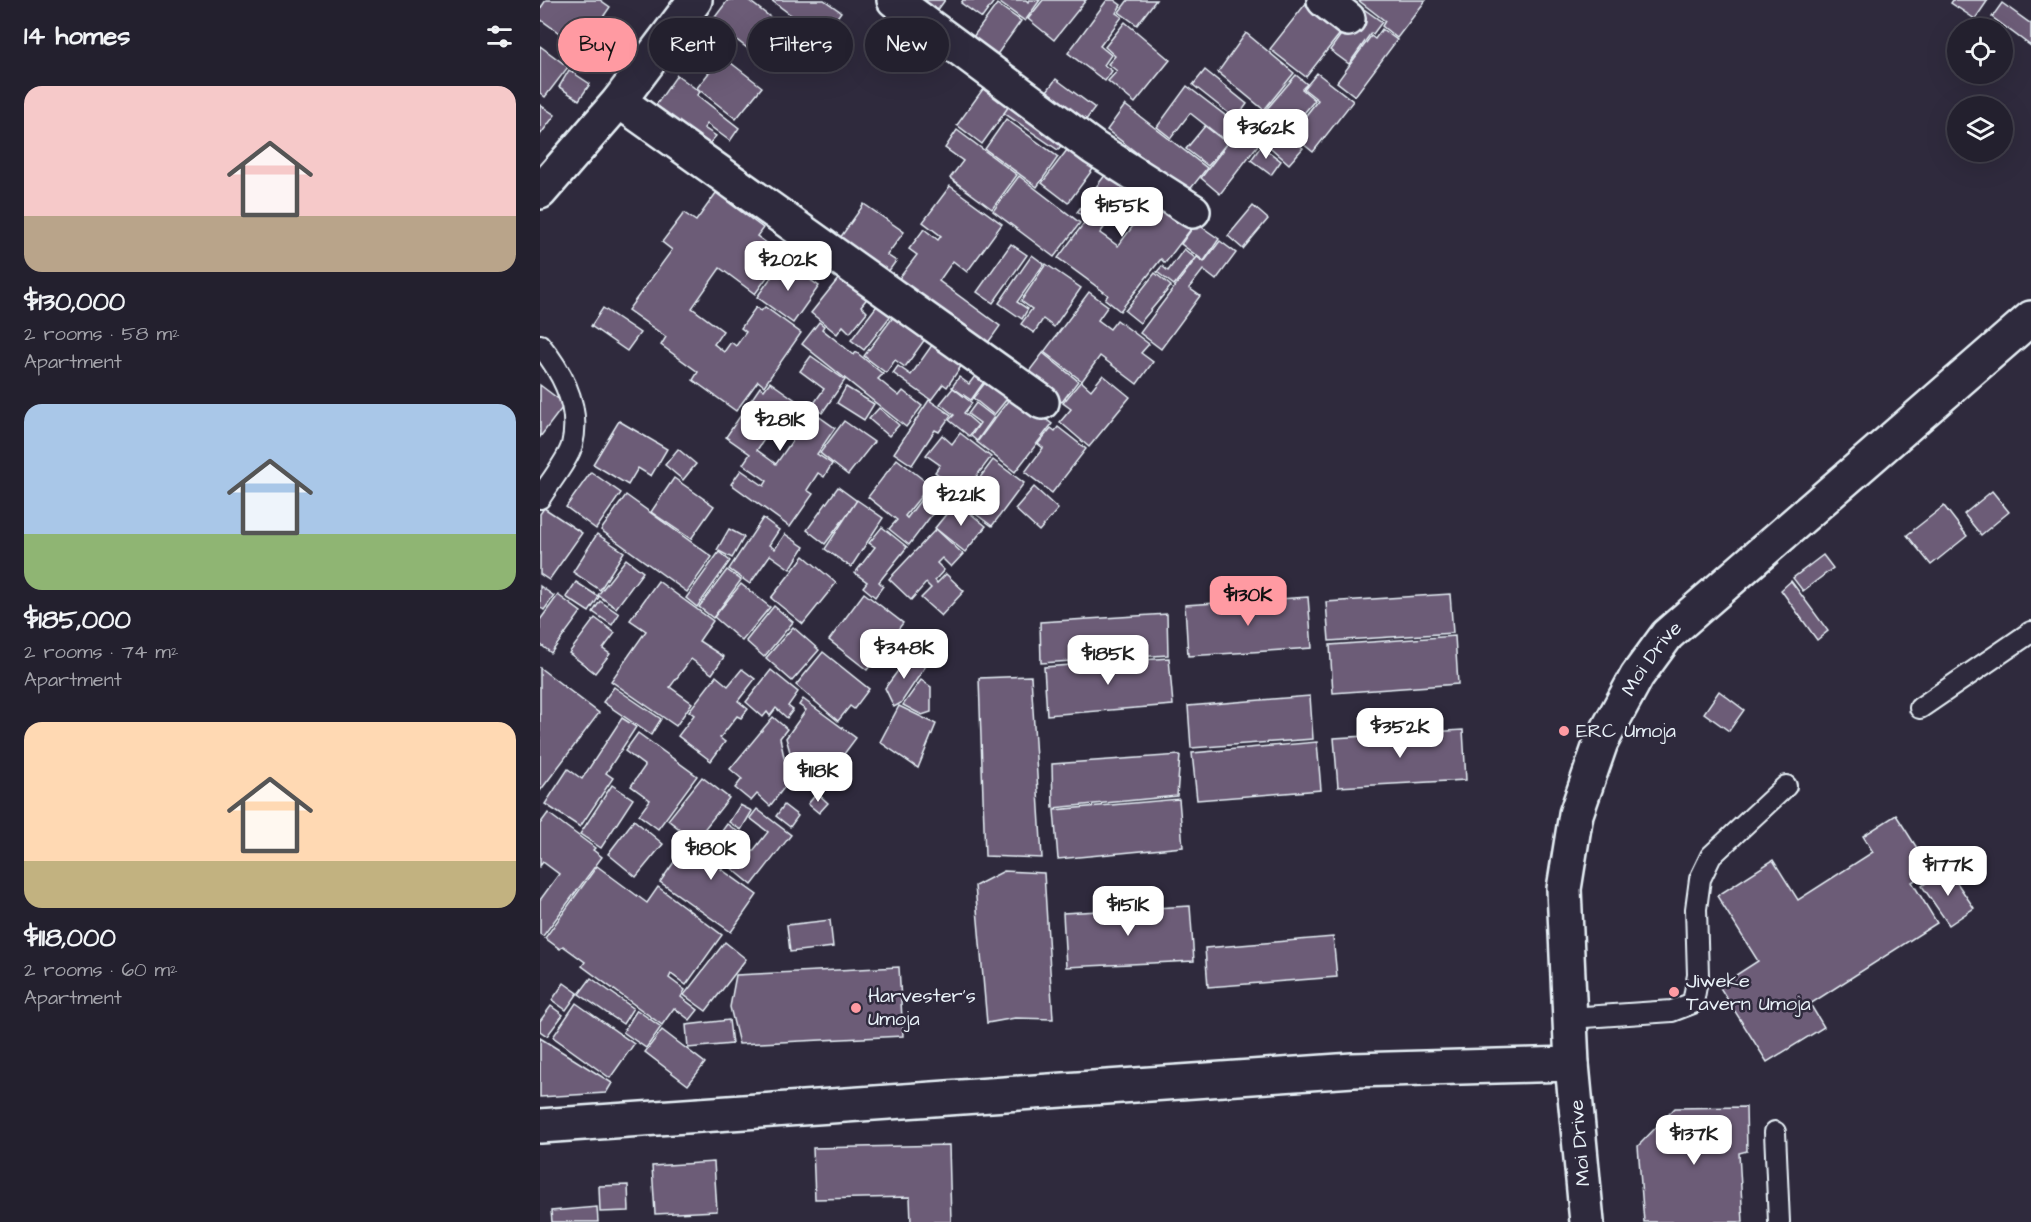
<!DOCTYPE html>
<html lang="en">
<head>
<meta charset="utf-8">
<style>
  body { margin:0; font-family:"Architects Daughter",sans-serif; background:#2b2836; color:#f1f3f6; height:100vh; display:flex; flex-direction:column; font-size:22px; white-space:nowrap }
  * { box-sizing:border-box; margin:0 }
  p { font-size:20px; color:#a3a3aa }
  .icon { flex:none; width:33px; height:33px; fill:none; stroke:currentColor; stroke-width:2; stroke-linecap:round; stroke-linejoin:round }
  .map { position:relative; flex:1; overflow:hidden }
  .details { display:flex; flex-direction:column; background:#23202e; width:540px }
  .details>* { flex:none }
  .banner { position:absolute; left:18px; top:18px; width:570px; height:54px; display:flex; gap:12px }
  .controls { position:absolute; left:1407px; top:18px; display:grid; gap:12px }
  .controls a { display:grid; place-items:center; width:66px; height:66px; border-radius:50%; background:#23202e; box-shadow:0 6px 24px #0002,0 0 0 2px #403e4a; font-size:30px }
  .price { position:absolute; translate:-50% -51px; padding:0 14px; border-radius:12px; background:#fff; color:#222; font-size:20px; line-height:39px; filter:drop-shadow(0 2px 3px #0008) }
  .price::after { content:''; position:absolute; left:50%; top:36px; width:18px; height:14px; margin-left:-9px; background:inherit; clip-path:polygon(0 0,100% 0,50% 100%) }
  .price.on { background:#ff9aa2; color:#111 }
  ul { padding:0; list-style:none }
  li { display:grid; align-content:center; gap:12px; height:318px; padding:0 24px }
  li span { display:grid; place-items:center; height:186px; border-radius:18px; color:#555 }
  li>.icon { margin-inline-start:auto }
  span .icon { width:108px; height:108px; fill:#fffc; stroke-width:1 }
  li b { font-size:26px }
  h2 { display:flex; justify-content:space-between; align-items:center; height:72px; padding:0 24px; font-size:26px }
  .tag { padding:0 21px; border-radius:27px; background:#23202e; box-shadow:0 6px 24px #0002,0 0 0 2px #403e4a; font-size:21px; line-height:54px }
  .tag.on { background:#ff9aa2; color:#111 }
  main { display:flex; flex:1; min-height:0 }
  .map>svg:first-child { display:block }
  .building { fill:#6c5c77; stroke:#e8f1f8; stroke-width:1.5; fill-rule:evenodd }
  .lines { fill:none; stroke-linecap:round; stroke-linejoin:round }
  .lane-casing { stroke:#e8f1f8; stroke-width:24 }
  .street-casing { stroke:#e8f1f8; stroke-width:38 }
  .secondary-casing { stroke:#e8f1f8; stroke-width:38 }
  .lane { stroke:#2f2a3d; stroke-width:20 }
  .street { stroke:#2f2a3d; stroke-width:33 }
  .secondary { stroke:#2f2a3d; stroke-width:33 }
  .poi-dot { fill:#ff9aa2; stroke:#2f2a3d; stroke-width:2 }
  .labels { text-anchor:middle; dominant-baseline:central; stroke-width:5; stroke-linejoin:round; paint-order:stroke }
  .street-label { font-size:20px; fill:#e8f1f8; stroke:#2f2a3d }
  .poi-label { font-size:20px; fill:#e8f1f8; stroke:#2f2a3d; text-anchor:start }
</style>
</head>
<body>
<main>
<section class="details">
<h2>14 homes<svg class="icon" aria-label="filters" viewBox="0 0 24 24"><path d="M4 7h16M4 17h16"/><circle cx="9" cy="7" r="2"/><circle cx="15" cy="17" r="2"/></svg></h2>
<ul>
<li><span style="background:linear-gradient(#f6c9c9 70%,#b9a48a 0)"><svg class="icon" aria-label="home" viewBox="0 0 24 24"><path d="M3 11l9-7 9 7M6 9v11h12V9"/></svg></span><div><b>$130,000</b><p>2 rooms · 58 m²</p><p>Apartment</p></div></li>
<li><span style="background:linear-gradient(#a9c7e8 70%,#8fb573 0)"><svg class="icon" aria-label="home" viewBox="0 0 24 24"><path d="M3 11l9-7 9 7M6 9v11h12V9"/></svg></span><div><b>$185,000</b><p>2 rooms · 74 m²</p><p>Apartment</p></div></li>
<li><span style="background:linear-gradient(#ffd9b3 75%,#c2b280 0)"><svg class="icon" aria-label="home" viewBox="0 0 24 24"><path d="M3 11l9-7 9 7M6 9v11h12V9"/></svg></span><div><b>$118,000</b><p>2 rooms · 60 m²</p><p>Apartment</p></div></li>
</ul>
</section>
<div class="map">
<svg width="1491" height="1222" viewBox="0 0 1491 1222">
  <rect width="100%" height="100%" fill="#2f2a3d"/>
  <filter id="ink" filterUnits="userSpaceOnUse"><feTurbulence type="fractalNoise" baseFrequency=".0167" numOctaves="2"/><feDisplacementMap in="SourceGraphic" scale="12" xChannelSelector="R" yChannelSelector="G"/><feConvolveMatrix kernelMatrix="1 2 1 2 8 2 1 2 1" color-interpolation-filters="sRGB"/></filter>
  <g filter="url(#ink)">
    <g class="building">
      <polygon points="6,0 60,0 70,7 61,20 63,22 43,50 0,19 0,9"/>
      <polygon points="188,0 208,0 251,33 228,64 172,21"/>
      <polygon points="231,0 284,0 301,12 282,38"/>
      <polygon points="367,0 405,0 392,18"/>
      <polygon points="423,0 455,0 442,18 421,3"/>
      <polygon points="463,0 486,0 488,2 489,0 500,0 485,21 460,3"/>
      <polygon points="503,0 546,0 514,40 488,19"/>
      <polygon points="567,0 574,0 581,5 576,13 582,17 560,46 571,55 564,65 572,71 565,81 528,53"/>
      <polygon points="588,0 616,0 597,25 579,12"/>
      <polygon points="818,0 886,0 857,38 842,26 845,21"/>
      <polygon points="1413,0 1448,0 1435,19 1411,3"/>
      <polygon points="767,2 797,25 794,30 799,35 766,77 730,49"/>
      <polygon points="1462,3 1491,24 1491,46 1452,17"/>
      <polygon points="457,4 481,21 451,63 427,45"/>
      <polygon points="821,7 842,22 833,34 831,33 809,64 790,50"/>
      <polygon points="585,22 630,60 595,103 568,81 577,71 568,64 575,56 565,47"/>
      <polygon points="842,29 857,40 815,96 797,82 831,36 835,39"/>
      <polygon points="706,33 754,73 724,110 678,72"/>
      <polygon points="0,46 28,67 5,97 0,93"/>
      <polygon points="182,56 222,87 196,119 157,88"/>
      <polygon points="29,70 50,84 39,100 19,87"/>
      <polygon points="665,70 707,104 696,119 653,85"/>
      <polygon points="777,73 813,101 773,152 751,134 778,100 764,89"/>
      <polygon points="137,75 160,92 157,95 199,128 190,141 167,124 164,128 176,136 169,144 116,105"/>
      <polygon points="756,75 767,84 762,89 775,100 750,130 726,110"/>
      <polygon points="516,79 555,108 536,133 497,104"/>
      <polygon points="647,86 699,126 687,142 650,113 631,138 617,127"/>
      <polygon points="443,89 468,108 442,144 417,125"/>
      <polygon points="476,96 530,132 518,150 464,113"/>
      <polygon points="0,105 15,115 0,135"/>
      <polygon points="585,105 667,168 648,192 567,130"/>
      <polygon points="727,116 763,148 749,164 714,133"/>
      <polygon points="466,119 518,157 497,187 445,149"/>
      <polygon points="665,126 687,143 668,166 646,149"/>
      <polygon points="701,126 721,141 680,194 661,178"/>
      <polygon points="417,130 477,175 452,209 410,178 423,161 405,148"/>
      <polygon points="530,146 556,165 528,203 502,183"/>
      <polygon points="721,146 741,161 731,175 711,160"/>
      <path d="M572,166L651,229L625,263L621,259L580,311L565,299L568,295L518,258L547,219L537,212ZM584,200L602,214L578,246L560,233Z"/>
      <polygon points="479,176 540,223 514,257 453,211"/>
      <polygon points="410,186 462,224 427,272 413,261 399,281 460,326 445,347 357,281 377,255 369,249 384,229 398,240 401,236 383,222"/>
      <polygon points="176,193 223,228 217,236 243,255 215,294 180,268 152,308 183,331 174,344 184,352 191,342 196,346 206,332 201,328 216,307 221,311 225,307 261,333 224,386 218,381 196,411 153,380 158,372 121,345 126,337 88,310 132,250 122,242 144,213 156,221"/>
      <polygon points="324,204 364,232 347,255 356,261 343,279 295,245"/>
      <polygon points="713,206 728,219 703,249 688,236"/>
      <polygon points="656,223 679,239 664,261 641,244"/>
      <polygon points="256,238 273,251 265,262 247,249"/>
      <polygon points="680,241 696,253 676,280 663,270 649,288 660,296 621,349 600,333 657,257 664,262"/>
      <polygon points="471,244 487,255 453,303 437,292"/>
      <polygon points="644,249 655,258 634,285 617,272 622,266 628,271"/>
      <polygon points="492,255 504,264 477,302 488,309 482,319 459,303"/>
      <polygon points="243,261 279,286 253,323 217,297"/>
      <polygon points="506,264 541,288 514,327 503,319 494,333 481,324 492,309 481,301"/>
      <polygon points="615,273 631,286 600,323 585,311"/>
      <polygon points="302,274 329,296 321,306 327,312 310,333 303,326 297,334 271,313"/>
      <polygon points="549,292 568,306 558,320 570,329 577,320 609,344 601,353 613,362 597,384 560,356 542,381 504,352"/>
      <polygon points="342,299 356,309 324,350 311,340"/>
      <polygon points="63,308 100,333 87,351 51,326"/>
      <polygon points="357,312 388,335 365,367 355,360 346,373 324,356"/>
      <polygon points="279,322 284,326 282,329 314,355 316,352 343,374 338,379 359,396 363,391 382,406 366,427 262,344"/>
      <polygon points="397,338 426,359 407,387 403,384 391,400 353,373 358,366 371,375"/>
      <polygon points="503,353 538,381 522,402 487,374"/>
      <polygon points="271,356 305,380 282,413 272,406 284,389 260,371"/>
      <polygon points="438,372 446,379 431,400 412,387 419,377 429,384"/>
      <polygon points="563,375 590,397 549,447 520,422 531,409 523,403 541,381 551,390"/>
      <polygon points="449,378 470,395 454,415 433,398"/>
      <path d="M230,382L295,428L277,454L292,464L284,477L278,473L267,490L273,494L250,527L191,484L201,470L224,486L227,481L203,464L210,454L186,437L220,387L224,390ZM237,420L257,434L236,464L217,450Z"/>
      <polygon points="0,385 25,404 0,437"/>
      <polygon points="306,387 334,404 324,420 297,403"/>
      <polygon points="413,388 432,403 424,413 438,425 429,436 409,420 414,415 400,404"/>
      <polygon points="473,394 512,424 475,472 437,442"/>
      <polygon points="389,400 411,415 399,432 395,430 372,465 354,453"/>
      <polygon points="436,403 454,417 437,441 431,436 440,423 428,414"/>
      <polygon points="339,408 359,425 349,436 329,419"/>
      <polygon points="79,421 127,449 111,476 98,468 88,485 53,464"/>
      <polygon points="304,421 334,442 308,475 280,453"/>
      <polygon points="518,427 546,449 512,493 485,472 503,448 498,444 511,428 515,431"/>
      <polygon points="420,433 451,457 423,494 395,472 400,465 386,455 402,435 412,444"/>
      <polygon points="138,449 156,464 143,480 125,465"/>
      <polygon points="357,459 390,485 365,516 367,518 392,485 406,496 369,545 349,529 357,520 328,497"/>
      <polygon points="453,460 484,483 452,526 421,503"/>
      <polygon points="51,472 81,493 56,529 26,507"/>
      <polygon points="134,478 174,506 151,539 111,512"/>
      <polygon points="298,487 317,501 285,544 267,530"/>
      <polygon points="494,487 518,509 499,531 475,509"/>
      <polygon points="1452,491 1469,512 1441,535 1424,514"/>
      <polygon points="86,495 172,557 147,592 61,530"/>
      <polygon points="317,500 343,518 311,567 285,549"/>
      <polygon points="416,502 446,526 425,552 395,528"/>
      <polygon points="1404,506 1427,536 1391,565 1367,535"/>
      <polygon points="4,508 42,533 9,580 0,574 0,514"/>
      <polygon points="223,518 239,530 229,545 235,549 245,534 264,547 250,569 230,555 210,584 189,569"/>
      <polygon points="342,527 367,547 339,582 343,586 335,597 323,587 327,582 315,573 335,547 329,543"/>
      <polygon points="189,529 204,537 192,558 177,550"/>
      <polygon points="396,529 423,554 411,567 402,558 397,563 404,570 395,580 397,583 406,574 424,591 401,616 381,598 391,588 386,583 371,600 349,579"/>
      <polygon points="57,534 84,552 60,590 33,572"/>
      <polygon points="179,552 190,561 157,607 146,598"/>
      <polygon points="1283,555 1293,568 1263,591 1253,578"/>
      <polygon points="264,556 296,583 263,624 231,598"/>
      <polygon points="86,559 103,572 76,608 58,595"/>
      <polygon points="187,570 201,580 173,618 159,607"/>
      <polygon points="118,581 173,621 159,641 184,657 172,674 151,659 130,687 152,703 136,726 71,681 106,631 90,620"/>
      <polygon points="1251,581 1288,631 1277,640 1241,590"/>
      <polygon points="36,582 59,597 49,612 26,597"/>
      <polygon points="201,584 230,607 202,641 174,617"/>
      <polygon points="0,586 14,596 4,610 0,607"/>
      <polygon points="324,593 363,623 327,670 289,640"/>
      <polygon points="910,594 913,633 789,641 786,602"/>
      <polygon points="18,595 41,612 11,653 0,644 0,620"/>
      <polygon points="768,597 772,648 648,656 645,605"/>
      <polygon points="60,601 79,614 72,625 53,612"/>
      <polygon points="234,606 253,622 224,657 206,641"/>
      <polygon points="627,614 628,655 501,663 500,622"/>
      <polygon points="55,618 75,633 63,649 70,654 55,673 29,653"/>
      <polygon points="253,627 279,650 252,681 226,658"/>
      <polygon points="915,636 918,684 793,693 790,645"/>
      <polygon points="283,652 329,689 314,709 310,706 298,721 256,685"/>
      <polygon points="369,656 387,664 361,703 354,707 345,688"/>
      <polygon points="629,658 633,705 507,715 504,667"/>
      <polygon points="0,668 59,713 0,791"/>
      <polygon points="202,669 215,679 198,701 208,709 201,718 197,716 180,738 185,742 171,761 138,736 154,715 149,711 176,676 188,686"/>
      <polygon points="231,670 258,692 248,706 253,710 247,718 236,708 230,716 227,712 223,717 206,702"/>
      <polygon points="491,676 502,858 445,856 439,678"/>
      <polygon points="381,680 391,687 391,712 382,715 363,705"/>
      <polygon points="74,687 121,719 111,735 63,702"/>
      <polygon points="1179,691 1204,710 1189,731 1164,713"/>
      <polygon points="770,696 773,739 651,748 648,706"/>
      <polygon points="263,699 316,738 280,786 254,766 246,738 266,710 259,705"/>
      <polygon points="359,706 396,724 378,768 340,742"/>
      <polygon points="233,717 247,729 240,738 249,781 230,806 217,794 211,801 195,788 202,779 190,769"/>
      <polygon points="82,718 96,727 66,773 73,778 40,827 5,804 28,769 42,779"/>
      <polygon points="923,730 926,780 798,787 794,738"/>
      <polygon points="98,733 157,776 118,829 99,815 110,800 91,786 105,766 85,751"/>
      <polygon points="777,742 781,790 657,800 652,753"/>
      <polygon points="640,755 637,796 513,808 512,764"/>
      <polygon points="162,777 189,798 155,841 128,820"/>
      <polygon points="72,785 93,799 61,848 40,834"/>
      <polygon points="277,793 288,803 279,813 268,804"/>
      <polygon points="639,799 643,847 518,859 514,810"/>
      <polygon points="200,805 212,811 201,830 189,822"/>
      <polygon points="244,805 258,816 250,827 236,816"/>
      <polygon points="217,809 251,835 212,885 189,866 205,845 213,851 228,832 210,818"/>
      <polygon points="8,813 55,848 53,850 62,857 3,936 0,934 0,900 19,874 3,862 0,866 0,824"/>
      <polygon points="1356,815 1391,870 1372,882 1397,923 1270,1004 1284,1027 1227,1062 1179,986 1218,961 1177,896 1233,860 1258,900 1333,852 1323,836"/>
      <polygon points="94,820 123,844 96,877 68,854"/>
      <polygon points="187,824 204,836 181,869 217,895 191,932 120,882 146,845 163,857"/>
      <polygon points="57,866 107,903 118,887 182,935 146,985 131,974 129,978 145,990 141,997 158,1010 150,1020 134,1008 122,1025 42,966 45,962 23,946 20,949 5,938"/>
      <polygon points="1407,868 1434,908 1409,925 1382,886"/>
      <polygon points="464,871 504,873 513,1019 475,1018 447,1023 435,886"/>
      <polygon points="650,906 654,961 526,967 523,913"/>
      <polygon points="290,920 293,947 250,952 247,925"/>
      <polygon points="793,937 797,977 668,987 665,948"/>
      <polygon points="185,942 206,959 166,1011 144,995"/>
      <polygon points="359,967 363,1036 199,1044 190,1007 196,975"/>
      <polygon points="51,978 93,1008 83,1024 39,994"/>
      <polygon points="24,983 38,993 26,1010 12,1000"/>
      <polygon points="36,1003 94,1044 70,1078 13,1037"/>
      <polygon points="11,1006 23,1015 7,1036 0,1031 0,1021"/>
      <polygon points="97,1010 121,1027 106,1048 83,1032"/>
      <polygon points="189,1020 192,1044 148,1048 146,1025"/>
      <polygon points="122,1030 165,1063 148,1085 105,1052"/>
      <polygon points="0,1038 72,1083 66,1093 0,1097"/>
      <polygon points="1206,1107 1207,1151 1199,1153 1203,1222 1104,1222 1098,1146 1135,1108"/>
      <polygon points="409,1145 411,1222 371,1222 370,1197 275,1199 273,1148"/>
      <polygon points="174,1162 177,1211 115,1214 112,1166"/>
      <polygon points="88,1185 89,1211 60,1212 59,1186"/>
      <polygon points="57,1207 58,1222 12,1222 11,1211"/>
    </g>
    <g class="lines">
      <g class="lane-casing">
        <g id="lane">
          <path d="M0,345C23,373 41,408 32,445C29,458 8,485 0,498"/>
          <polyline points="1380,708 1491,632"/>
          <polyline points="1030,1018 1132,1011 1153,1003 1158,975 1156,909 1160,879 1171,856 1246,786"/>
          <polyline points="1235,1132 1239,1222"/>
        </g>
      </g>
      <g class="street-casing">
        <g id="street">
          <polyline points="354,0 554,148 653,211"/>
          <polyline points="784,0 808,19"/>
          <polyline points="79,101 502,402"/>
          <polyline points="0,192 79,101 155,0"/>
          <polyline points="0,1126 813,1070 1032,1064"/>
        </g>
      </g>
      <g class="secondary-casing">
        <g id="secondary">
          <path id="s1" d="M1047,1222L1032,1064L1024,889L1036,814L1061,742L1097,676L1127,635L1491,318"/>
        </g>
      </g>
      <use href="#lane" class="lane"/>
      <use href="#street" class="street"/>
      <use href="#secondary" class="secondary"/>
    </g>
  </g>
  <g class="poi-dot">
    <circle cx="1024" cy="731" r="6"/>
    <circle cx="1134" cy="992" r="6"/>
    <circle cx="316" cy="1008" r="6"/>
  </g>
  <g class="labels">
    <g class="street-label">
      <text stroke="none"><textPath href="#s1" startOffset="584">Moi Drive</textPath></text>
      <text transform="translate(1040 1143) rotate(-95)">Moi Drive</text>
    </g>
    <g class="poi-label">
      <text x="1036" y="731">ERC Umoja</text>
      <text x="1146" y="981">Jiweke<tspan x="1146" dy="23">Tavern Umoja</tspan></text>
      <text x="328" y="996">Harvester's<tspan x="328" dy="23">Umoja</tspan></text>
    </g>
  </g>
</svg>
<div class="controls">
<a><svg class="icon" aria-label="locate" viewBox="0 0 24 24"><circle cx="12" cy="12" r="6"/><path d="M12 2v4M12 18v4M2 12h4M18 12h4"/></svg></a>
<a><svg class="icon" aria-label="layers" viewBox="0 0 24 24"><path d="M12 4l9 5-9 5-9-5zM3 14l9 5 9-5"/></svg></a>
</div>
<b class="price" style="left:726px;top:160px">$362K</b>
<b class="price" style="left:582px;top:238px">$155K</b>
<b class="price" style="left:248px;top:292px">$202K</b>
<b class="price" style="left:240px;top:452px">$281K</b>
<b class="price" style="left:421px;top:527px">$221K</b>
<b class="price on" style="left:708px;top:627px">$130K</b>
<b class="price" style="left:364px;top:680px">$348K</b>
<b class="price" style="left:568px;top:686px">$185K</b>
<b class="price" style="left:860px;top:759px">$352K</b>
<b class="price" style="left:278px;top:803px">$118K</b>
<b class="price" style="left:171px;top:881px">$180K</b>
<b class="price" style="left:1408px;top:897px">$177K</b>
<b class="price" style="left:588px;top:937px">$151K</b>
<b class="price" style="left:1154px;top:1166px">$137K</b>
<div class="banner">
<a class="tag on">Buy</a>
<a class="tag">Rent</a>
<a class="tag">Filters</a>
<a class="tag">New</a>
</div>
</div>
</main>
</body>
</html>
